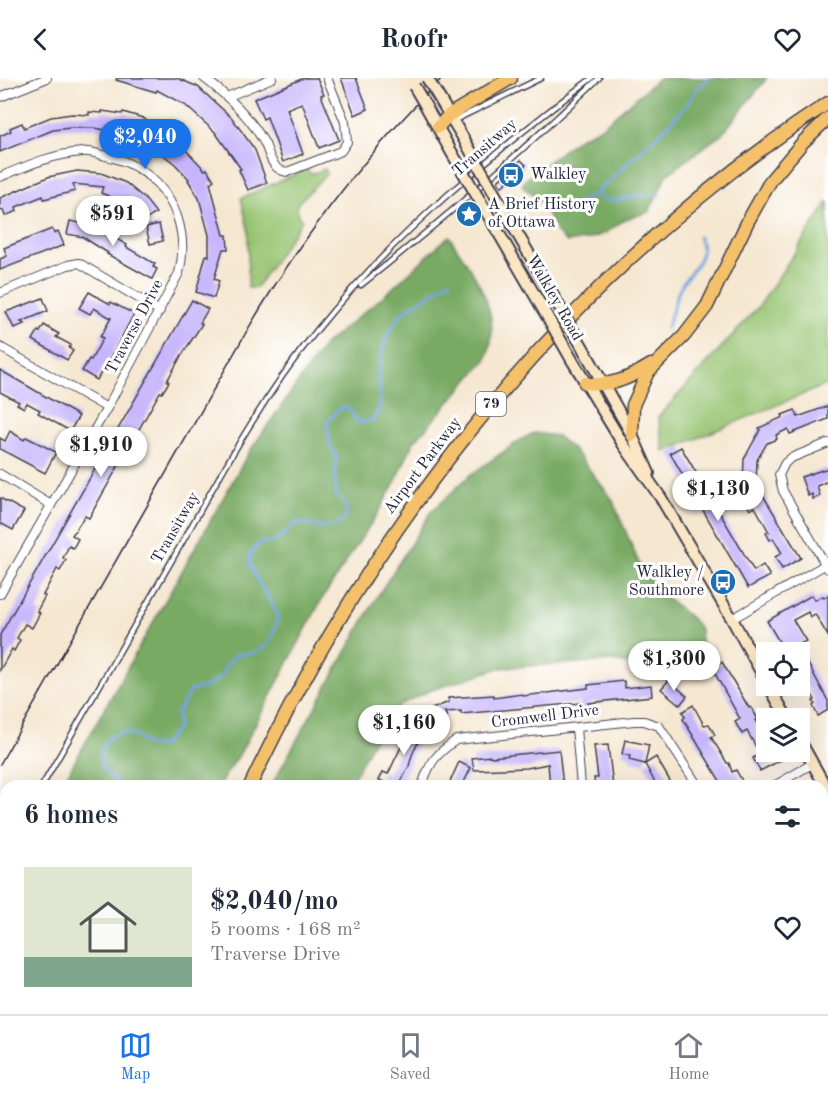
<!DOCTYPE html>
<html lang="en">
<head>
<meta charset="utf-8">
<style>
  body { margin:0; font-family:"Old Standard TT",serif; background:#f2f2f3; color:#1f2937; height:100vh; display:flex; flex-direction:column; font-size:22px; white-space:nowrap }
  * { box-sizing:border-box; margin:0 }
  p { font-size:20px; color:#747a83 }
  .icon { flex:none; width:33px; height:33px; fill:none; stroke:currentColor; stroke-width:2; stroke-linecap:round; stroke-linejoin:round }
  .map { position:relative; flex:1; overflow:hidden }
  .panel { position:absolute; left:0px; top:702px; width:828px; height:234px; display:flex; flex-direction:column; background:#fff; border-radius:18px 18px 0 0; box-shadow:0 6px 24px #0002 }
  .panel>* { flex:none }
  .fabs { position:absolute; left:756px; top:564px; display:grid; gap:12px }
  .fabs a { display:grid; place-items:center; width:54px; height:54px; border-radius:0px; background:#fff; box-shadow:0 6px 24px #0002; font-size:30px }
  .price { position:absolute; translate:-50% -51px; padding:0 14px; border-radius:21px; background:#fff; color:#222; font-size:20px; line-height:39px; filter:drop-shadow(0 2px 3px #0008) }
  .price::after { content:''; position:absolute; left:50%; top:36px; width:18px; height:14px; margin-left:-9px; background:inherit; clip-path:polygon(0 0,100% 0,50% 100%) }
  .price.active { background:#1a73e8; color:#fff }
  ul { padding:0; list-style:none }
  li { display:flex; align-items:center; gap:18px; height:150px; padding:0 24px }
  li+li { border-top:2px solid #e0e1e3 }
  li span { display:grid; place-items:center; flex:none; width:168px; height:120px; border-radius:0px; color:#555 }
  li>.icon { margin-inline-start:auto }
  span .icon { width:72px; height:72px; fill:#fffc; stroke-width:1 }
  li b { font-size:26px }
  h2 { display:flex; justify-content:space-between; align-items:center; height:72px; padding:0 24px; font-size:26px }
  header { display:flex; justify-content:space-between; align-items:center; height:78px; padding:0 24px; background:#fff; font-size:27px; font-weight:800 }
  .tabs { display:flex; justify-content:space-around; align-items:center; height:84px; border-top:2px solid #e0e1e3; background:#fff; font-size:16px; color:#747a83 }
  .tabs a { display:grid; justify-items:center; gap:3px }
  .tabs .active { color:#1a73e8 }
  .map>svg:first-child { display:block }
  .green { fill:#97c472; stroke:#5c7356; stroke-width:1.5 }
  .forest { fill:#79aa64; stroke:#4e6650; stroke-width:1.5 }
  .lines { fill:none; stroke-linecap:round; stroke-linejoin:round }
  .stream { stroke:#75a5df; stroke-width:3 }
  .building { fill:#c6b5fc }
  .service-casing { stroke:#424051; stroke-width:7 }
  .minor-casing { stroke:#424051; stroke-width:10 }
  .secondary-casing { stroke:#424051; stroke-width:14 }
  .trunk-casing { stroke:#424051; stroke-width:15 }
  .service { stroke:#fff; stroke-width:4 }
  .minor { stroke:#fff; stroke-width:8 }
  .secondary { stroke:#fbe6c4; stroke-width:10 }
  .trunk { stroke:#f4c16b; stroke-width:12 }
  .tram { stroke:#22223b; stroke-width:1.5 }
  .secondary-bridge-casing { stroke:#424051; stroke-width:14; stroke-linecap:butt }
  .secondary-bridge { stroke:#fbe6c4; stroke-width:10 }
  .labels { text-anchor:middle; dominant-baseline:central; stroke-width:6; stroke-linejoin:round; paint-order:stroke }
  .shield { fill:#fff; stroke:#646476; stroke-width:1.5 }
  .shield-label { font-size:15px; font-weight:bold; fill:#22223b }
  .street-label { font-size:16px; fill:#22223b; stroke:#fff }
  .poi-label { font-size:16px; fill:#22223b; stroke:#fff; text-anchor:start }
</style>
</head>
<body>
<header><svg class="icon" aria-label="back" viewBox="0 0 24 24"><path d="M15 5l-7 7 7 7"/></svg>Roofr<svg class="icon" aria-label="heart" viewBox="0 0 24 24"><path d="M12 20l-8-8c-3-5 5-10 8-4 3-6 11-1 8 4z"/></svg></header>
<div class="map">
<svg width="828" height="936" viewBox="0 0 828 936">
  <rect width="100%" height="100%" fill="#fff"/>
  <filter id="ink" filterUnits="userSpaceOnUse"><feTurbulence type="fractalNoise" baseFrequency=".0167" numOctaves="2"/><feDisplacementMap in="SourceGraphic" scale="12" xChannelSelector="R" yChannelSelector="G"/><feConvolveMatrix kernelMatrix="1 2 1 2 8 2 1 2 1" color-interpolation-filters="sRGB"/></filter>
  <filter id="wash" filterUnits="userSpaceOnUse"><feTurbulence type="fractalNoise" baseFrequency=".008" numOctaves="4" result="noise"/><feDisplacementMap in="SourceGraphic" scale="24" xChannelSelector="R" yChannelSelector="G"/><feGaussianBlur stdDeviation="1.35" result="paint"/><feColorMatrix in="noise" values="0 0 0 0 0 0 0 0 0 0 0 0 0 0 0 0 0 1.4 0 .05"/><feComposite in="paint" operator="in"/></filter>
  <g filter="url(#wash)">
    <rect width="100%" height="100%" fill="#f5e7d0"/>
    <g class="green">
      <polygon points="307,91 311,96 325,91 327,95 297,126 298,138 302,142 256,210 248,210 248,151 241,120"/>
      <polygon points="828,124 828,306 664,374 658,339 760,227"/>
    </g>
    <g class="forest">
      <polygon points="659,0 767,0 723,55 667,97 649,134 624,142 606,155 589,161 567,164 557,155 542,125 522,108 525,102 579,60 600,50"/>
      <path d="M449,158C474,197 505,234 486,282L413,365L398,399L377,436L322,521L239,677L218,708H61L249,374L325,266L386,216Z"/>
      <polygon points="534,355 557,358 575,373 612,421 641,490 656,510 693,542 700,551 702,574 692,579 669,579 635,587 613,583 499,590 429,613 399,627 376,658 349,708 271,708 377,519 431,434 470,397 522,361"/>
      <polygon points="6,804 6,930 117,930 115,936 0,936 0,814"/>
      <polygon points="182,930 250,930 247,936 179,936"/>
    </g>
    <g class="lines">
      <g class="stream">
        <path d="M596,115C599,117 601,120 604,122C617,126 643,113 659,117"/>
        <polyline points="573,128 596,115 665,50 687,27 696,12 709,0"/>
        <path d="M666,251C672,238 674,223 680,210C689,192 710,181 699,159"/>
        <path d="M120,708L101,688V674L106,662L119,655L133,656L147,667L162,668L178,649L177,635L191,612L206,609L222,598L226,588L237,576C266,578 274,562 278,537L252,492L249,478L259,465L274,464L297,444C311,447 334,455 344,441C347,436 347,431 345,426C343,423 338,419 335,415L336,377L330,368L327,344L339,331L348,329L358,345L374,342L381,324L378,293L386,259L402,235L450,203"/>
        <polyline points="0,880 6,876"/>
      </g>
    </g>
    <g id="blocks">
      <g class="building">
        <polygon points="117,0 177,0 198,9 232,40 255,72 267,105 248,112 239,92 241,91 215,54 185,27 157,12 156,14 116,2"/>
        <polygon points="304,0 317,0 324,16 321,17 339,62 319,70 302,25 287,31 303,76 283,84 267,39 263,41 254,21"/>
        <polygon points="341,0 356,0 368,31 355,37"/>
        <polygon points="102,33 122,36 123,34 143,40 159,49 157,53 183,73 185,71 205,92 207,91 214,102 210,105 224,157 227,157 228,171 223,171 214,201 219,203 214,220 196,214 206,177 209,178 209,157 199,120 188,102 189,101 175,86 153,69 152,71 134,61 117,56 117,54 94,50 70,50 53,52 0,74 0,58 11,53 10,50 22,45 24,50 51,39 72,36 89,37 89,34 102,35"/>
        <polygon points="521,82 526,87 501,109 498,103"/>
        <polygon points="77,93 101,95 126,105 145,121 156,135 144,143 131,126 128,130 116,121 101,115 103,109 73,106 75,113 44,121 43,118 16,129 17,133 5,138 3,132 0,133 0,120 48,99"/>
        <polygon points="70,143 98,149 99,147 110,153 108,156 127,167 126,169 155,186 153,189 157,191 152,201 107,176 108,175 83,159 67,156"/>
        <polygon points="159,146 163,163 150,166 146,149"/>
        <polygon points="52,151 54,155 58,153 64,167 0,192 0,181 7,178 4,170"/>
        <polygon points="89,214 110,226 111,224 134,236 107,286 106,285 97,302 82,293 89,281 91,282 103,260 100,259 111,240 94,230 90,236 79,230"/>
        <polygon points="43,220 48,233 21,244 25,246 14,250 6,234"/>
        <polygon points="192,222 208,231 200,245 202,246 180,280 167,303 169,304 162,315 160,314 89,440 85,438 72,457 78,461 73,470 69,468 63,480 66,482 60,493 57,491 43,517 45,518 37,533 40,535 32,550 25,546 17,560 20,562 14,573 12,571 0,592 0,557"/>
        <polygon points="44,247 59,256 56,259 71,267 69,270 73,273 67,282 33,262 38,253 40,254"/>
        <polygon points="0,292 79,338 70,353 38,335 40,332 27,325 24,330 17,326 19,324 0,314"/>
        <polygon points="828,328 828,341 790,356 788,351 776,357 777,361 767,365 757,382 756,406 743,405 744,381 760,352 759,350 783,339 782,337 795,332 798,339"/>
        <polygon points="10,353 24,362 26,359 56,374 45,395 0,371 0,360 5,363"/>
        <polygon points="681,369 754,493 763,487 770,498 748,510 670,375"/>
        <polygon points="828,390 828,403 817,408 820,418 813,421 812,416 808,418 801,399"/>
        <polygon points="758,409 801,480 782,491 775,479 782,475 773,460 770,462 766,455 769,454 755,429 750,432 742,418"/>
        <polygon points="0,420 24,433 13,452 0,445"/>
        <polygon points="812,517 815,522 823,518 824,520 828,517 828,558 815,536 810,539 808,534 793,542 806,563 798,567 828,623 828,632 818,638 813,628 815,626 813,623 815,622 800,596 800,574 785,574 767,543"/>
        <polygon points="722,584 749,630 751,629 758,641 756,642 766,660 766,674 776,674 781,682 760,693 753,680 760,676 747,653 742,656 735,644 740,641 712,590"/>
        <polygon points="669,602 687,618 680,627 661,611"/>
        <polygon points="624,603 625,610 651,607 652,618 588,625 589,631 580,632 580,625 461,636 461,633 445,634 447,639 428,647 422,635 449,624 448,620 494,617 494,620 522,616 523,618 588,610 588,607"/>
        <polygon points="693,627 704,647 709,646 715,657 711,659 727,685 729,685 732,694 736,692 742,703 733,708 723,708 683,641 685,639 682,634"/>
        <polygon points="414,642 426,647 412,677 409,688 399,708 383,708 384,704 379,702 383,694 388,696"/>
        <polygon points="625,662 649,667 645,686 629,682 630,678 622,676"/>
        <polygon points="608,667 613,708 595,708 594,700 598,700 594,668"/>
        <polygon points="559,672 563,708 550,708 548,686 527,690 474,692 472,680 491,678 492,679"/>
        <polygon points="656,679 673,708 657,708 645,686"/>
        <polygon points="459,684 471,690 462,708 448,708"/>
      </g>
    </g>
  </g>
  <g filter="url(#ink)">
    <use href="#blocks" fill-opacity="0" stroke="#424051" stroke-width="1.5"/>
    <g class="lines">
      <g class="service-casing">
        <g id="service">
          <polyline points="455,42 541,0"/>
          <path d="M361,207C443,142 523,73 599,0"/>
          <path d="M42,708C89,626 136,545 183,463C224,390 264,317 317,252C395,155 493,75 592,0"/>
          <polyline points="0,781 6,770"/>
        </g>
      </g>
      <g class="minor-casing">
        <g id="minor">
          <path d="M204,0C221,13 239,28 252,46C257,52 261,59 265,66C270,78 272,92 287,94L341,73L347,64L345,44L327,0"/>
          <polyline points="0,19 47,0"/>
          <polyline points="227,19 272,0"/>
          <path d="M0,99C28,87 53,76 83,74C90,73 98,76 106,78C161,89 193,141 179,195L107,330L0,516"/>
          <polyline points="0,215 68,187 79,185 160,233"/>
          <polyline points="0,269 107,330"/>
          <polyline points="828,365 791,380 785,385 779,397 783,413 828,491"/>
          <polyline points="0,396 51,427"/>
          <polyline points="732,541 828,485"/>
          <polyline points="576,650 581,708"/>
          <path d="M422,708C429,685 436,676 456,662L634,643H644L659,648L698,708"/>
          <polyline points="774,708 812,686"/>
          <polyline points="762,930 767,936"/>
          <polyline points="316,936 319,930"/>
          <polyline points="431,936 434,930"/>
        </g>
      </g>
      <g class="secondary-casing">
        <g id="secondary">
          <polyline points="441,23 465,63"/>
          <polyline points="428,32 452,75"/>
          <polyline points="502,129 551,214"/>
          <polyline points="490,140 540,226"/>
          <polyline points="583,270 632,357 649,395"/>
          <polyline points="572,282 623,366 661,420 732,541 766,603"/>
          <polyline points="769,608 787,640"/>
          <polyline points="800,663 828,713"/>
        </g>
      </g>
      <g class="trunk-casing">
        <g id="trunk">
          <polyline points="438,49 449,37 511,0"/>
          <path d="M585,305C609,310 630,300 651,287"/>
          <polyline points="632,357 633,327 648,294 684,258 707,228 748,143 771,102 803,64 828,40"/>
          <path d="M250,708C379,435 573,192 828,25"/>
          <polyline points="152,936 155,930"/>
        </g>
      </g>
      <use href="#service" class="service"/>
      <use href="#minor" class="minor"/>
      <use href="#secondary" class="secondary"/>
      <use href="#trunk" class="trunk"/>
      <path class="tram" d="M0,686L248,251C302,159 366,76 442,0"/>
      <g class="secondary-bridge-casing">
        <g id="secondary-bridge">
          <polyline points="427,0 441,23"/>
          <polyline points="414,8 428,32"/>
          <polyline points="465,63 502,129"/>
          <polyline points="452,75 490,140"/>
          <polyline points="551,214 583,270"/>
          <polyline points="540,226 572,282"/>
        </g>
      </g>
      <use href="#secondary-bridge" class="secondary-bridge"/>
    </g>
  </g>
  <defs>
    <g id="bus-disc" transform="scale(1.35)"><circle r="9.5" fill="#1f6fb2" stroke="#fff"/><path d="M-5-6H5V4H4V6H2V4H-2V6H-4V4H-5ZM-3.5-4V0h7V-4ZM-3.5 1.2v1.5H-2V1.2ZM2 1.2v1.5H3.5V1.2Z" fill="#fff"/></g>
    <g id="sight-disc" transform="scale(1.35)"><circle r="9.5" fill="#1f6fb2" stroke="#fff"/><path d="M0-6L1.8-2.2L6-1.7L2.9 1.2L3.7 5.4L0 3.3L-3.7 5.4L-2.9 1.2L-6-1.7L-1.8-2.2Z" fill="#fff"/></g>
  </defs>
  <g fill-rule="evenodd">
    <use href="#bus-disc" x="511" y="97"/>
    <use href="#sight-disc" x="469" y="136"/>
    <use href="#bus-disc" x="723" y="504"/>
  </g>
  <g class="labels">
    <rect class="shield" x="476" y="314" width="30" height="24" rx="4.5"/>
    <g class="shield-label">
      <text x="491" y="326">79</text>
    </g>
    <g class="street-label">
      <text transform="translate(485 70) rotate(-41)">Transitway</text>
      <text transform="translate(554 220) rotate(60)">Walkley Road</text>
      <text transform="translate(135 249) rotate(-62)">Traverse Drive</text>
      <text transform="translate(423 388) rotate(-53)">Airport Parkway</text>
      <text transform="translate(176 450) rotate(-60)">Transitway</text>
      <text transform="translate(545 639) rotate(-7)">Cromwell Drive</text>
    </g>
    <g class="poi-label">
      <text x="530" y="97">Walkley</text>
      <text x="488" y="127">A Brief History<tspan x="488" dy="18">of Ottawa</tspan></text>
      <text x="704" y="495" text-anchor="end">Walkley /<tspan x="704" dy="18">Southmore</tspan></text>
    </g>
  </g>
</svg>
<div class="fabs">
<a><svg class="icon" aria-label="locate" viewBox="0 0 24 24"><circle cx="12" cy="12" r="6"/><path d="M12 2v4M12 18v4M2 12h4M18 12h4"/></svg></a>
<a><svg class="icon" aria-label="layers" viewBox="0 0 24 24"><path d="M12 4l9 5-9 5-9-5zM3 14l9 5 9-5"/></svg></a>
</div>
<b class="price active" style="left:145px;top:92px">$2,040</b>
<b class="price" style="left:113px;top:169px">$591</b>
<b class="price" style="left:101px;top:400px">$1,910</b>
<b class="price" style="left:718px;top:444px">$1,130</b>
<b class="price" style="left:674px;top:614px">$1,300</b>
<b class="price" style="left:404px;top:678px">$1,160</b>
<section class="panel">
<h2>6 homes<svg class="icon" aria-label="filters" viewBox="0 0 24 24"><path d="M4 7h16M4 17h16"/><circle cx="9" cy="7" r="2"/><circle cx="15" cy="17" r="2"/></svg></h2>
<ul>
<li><span style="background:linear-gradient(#dfe7d0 75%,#7fa58c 0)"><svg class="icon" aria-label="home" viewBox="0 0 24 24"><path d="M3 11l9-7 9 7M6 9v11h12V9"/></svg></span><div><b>$2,040/mo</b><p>5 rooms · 168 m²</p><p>Traverse Drive</p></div><svg class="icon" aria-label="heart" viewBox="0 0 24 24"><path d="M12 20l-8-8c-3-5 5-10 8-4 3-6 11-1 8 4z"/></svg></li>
</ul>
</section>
</div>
<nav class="tabs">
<a class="active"><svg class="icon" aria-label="map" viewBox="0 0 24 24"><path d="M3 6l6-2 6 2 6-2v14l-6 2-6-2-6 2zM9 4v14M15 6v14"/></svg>Map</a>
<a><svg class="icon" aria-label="saved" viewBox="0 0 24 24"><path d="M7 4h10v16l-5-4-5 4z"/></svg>Saved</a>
<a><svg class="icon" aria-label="home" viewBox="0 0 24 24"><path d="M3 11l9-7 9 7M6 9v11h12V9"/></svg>Home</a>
</nav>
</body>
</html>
